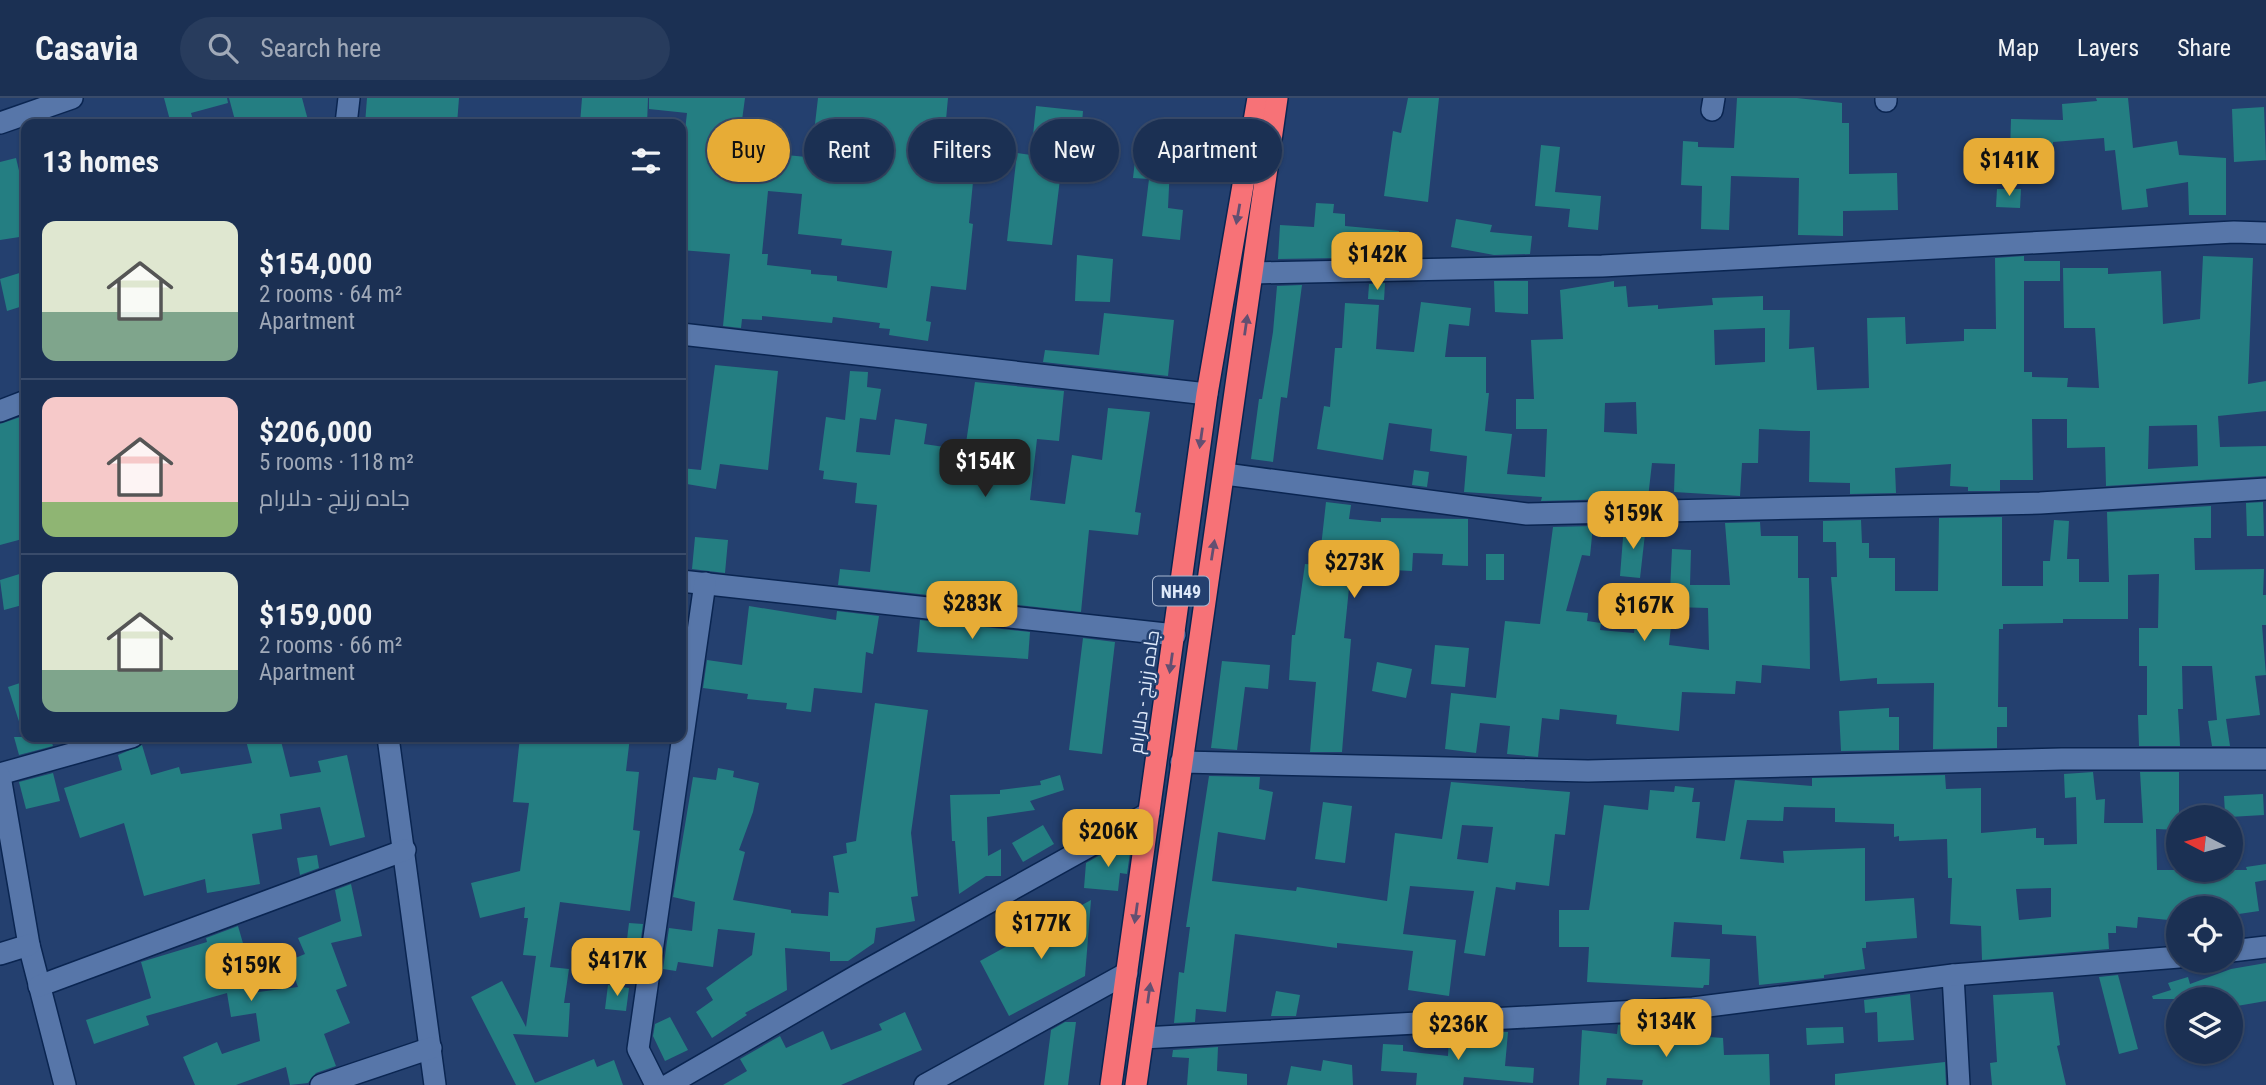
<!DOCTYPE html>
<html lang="en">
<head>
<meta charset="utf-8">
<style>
  body { margin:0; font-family:"Roboto Condensed",Cairo,sans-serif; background:#283c5d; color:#f1f3f6; height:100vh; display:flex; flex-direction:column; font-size:26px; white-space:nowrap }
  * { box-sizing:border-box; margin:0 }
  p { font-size:23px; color:#a0a9b8 }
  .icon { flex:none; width:38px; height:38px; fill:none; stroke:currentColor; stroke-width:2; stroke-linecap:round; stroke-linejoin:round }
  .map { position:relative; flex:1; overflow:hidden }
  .side { position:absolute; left:21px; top:21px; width:665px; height:623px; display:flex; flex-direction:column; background:#1b3053; border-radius:14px; box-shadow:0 2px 5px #0004,0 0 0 2px #394b6a }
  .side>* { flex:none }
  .banner { position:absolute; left:707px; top:21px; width:665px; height:63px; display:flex; gap:14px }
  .needle { width:46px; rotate:276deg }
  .tools { position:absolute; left:2166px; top:707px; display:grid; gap:14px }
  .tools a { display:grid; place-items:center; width:77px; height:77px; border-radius:50%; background:#1b3053; box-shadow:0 2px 5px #0004,0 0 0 2px #394b6a; font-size:35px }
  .price { position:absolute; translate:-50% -60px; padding:0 16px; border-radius:14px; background:#e7ac36; color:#111; font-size:23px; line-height:46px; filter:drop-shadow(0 2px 4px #0008) }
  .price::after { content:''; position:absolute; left:50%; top:42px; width:21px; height:16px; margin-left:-10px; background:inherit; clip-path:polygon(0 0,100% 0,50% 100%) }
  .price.active { background:#222; color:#fff }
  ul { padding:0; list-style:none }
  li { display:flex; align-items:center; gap:21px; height:175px; padding:0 21px }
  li+li { border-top:2px solid #394b6a }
  li span { display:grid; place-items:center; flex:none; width:196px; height:140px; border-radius:14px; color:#555 }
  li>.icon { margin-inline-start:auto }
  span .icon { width:84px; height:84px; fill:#fffc; stroke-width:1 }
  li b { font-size:30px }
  h2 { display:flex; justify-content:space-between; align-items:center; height:84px; padding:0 21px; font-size:30px }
  .pill { padding:0 24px; border-radius:32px; background:#1b3053; box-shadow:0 2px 5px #0004,0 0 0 2px #394b6a; font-size:24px; line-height:63px }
  .pill.active { background:#e7ac36; color:#111 }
  header { display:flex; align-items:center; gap:42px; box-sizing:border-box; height:98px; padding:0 35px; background:#1b3053; border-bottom:2px solid #394b6a }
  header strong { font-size:33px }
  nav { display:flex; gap:38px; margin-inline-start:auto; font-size:24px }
  .search { width:490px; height:63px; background:#283c5d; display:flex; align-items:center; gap:18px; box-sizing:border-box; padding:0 24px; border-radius:38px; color:#a0a9b8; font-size:26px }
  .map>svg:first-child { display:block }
  .building { fill:#247e82; fill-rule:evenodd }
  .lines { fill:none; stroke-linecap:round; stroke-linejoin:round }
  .minor-casing { stroke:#0a2551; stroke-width:24 }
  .highway-casing { stroke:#0a2551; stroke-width:24 }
  .minor { stroke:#5776a9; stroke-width:21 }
  .highway { stroke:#f77277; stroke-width:21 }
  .oneway { fill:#634f71 }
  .labels { text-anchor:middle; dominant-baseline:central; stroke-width:5; stroke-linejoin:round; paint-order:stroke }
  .shield { fill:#24406f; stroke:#a6b6d0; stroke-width:2 }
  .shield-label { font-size:18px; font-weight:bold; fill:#dee9fa }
  .street-label { font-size:19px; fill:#dee9fa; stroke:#24406f }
</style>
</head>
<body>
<header>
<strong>Casavia</strong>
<div class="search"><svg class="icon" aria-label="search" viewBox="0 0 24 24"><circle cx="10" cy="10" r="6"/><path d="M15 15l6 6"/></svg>Search here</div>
<nav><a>Map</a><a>Layers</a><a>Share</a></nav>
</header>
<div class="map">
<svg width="2266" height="987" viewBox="0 0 2266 987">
  <rect width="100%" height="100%" fill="#24406f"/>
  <g class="building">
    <polygon points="164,0 227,0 228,5 191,15 194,26 171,26"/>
    <polygon points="229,0 302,0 309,26 236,26"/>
    <polygon points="367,0 459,0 457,26 365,26"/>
    <polygon points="582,0 648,0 647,26 580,26"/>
    <path d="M649,0H745L738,52L816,60L820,26H815L818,0H948L944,43L970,44L969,84H973L969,125L973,126L966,192L931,188L926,223L931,224L928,243L889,237L890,231L879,230L880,225L833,219L832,225L762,218V222L742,221L741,230L723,228L730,156L681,152V67L687,15L649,11ZM768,93L802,96L798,136L842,141L841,147L892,153L887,190L837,183V178L811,176V172L767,167L768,156H762Z"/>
    <polygon points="1408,0 1439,0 1428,104 1384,98 1393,33 1401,35"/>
    <polygon points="1737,0 1797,0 1842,5 1842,25 1849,25 1849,76 1897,75 1898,112 1843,113 1843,138 1798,137 1799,80 1731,78 1729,132 1701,131 1702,88 1681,87 1683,43 1698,44 1698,49 1734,50"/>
    <polygon points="2096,0 2128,0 2133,50 2177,43 2179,57 2226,60 2226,117 2189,117 2188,84 2146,91 2148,109 2122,112 2115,52 2105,53 2104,40 2053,44 2053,55 2010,55 2011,21 2063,22 2062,6 2097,3"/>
    <polygon points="1036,8 1083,13 1080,49 1064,48 1052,147 1007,143 1017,55 1031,57"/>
    <polygon points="2264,9 2266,62 2234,64 2232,11"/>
    <polygon points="1138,36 1160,38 1159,45 1168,46 1165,67 1170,68 1168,110 1183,112 1180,142 1142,138 1149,81 1133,80"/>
    <polygon points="1541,47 1560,49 1555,94 1601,98 1598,132 1568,129 1570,111 1535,108"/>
    <polygon points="16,60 26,102 26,138 0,142 0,64"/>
    <polygon points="1997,91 2021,91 2020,110 1996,109"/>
    <polygon points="1316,105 1334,106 1333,115 1345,116 1345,128 1399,133 1397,159 1278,161 1280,127 1314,129"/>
    <polygon points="1456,121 1492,127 1490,134 1532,138 1530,156 1494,157 1451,149"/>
    <polygon points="1077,157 1113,161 1110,204 1075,203"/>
    <path d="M2024,158V163H2060V183H2024V274H2032V279L2068,280L2067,289L2099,290L2095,230H2064L2063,170H2108V176L2161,173L2163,226L2200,221L2203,158L2253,160L2248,286L2266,283V313L2218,318L2220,349L2266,348V378L2106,388L2105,349L2067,350V321H2032L2033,382H2000V393H1968V389L1950,388L1951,366L1895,370L1896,395L1850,396V385L1809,384L1810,333H1801L1759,331L1758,365H1742L1740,398L1674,394L1675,366L1652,365L1648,400L1541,403L1542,399L1464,394L1467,358L1430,353L1432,331L1389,325L1383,362L1317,351L1324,308L1330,309L1335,250H1342L1345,205L1379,207L1376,251L1414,254L1421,204L1471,210L1469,228L1449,226L1445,259H1486V295H1489L1485,333L1512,336L1507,376L1545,379L1547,331H1516V301H1534L1531,242L1563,241L1560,192L1614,183V189L1626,188L1628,209L1658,207V211L1713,207L1712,200L1763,198V212H1790L1789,251L1814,249L1817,292L1869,290L1867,220L1905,219L1906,246L1964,243V231H1996L1995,160ZM1765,230V264L1715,267L1714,232ZM1636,304L1637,336L1604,334L1605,305ZM2197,327L2198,368L2148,371L2149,328Z"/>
    <polygon points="26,173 26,207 7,213 0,181"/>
    <polygon points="1494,183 1528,183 1528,216 1495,214"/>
    <polygon points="1385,185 1384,202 1368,201 1369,186"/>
    <polygon points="1302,187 1287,300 1281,299 1273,364 1251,361 1259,301 1262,301 1273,234 1277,188"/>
    <polygon points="1104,215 1174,222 1168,278 1043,264 1045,252 1099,257"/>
    <polygon points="715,267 778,273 768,372 720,366 716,391 681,385 681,370 701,372"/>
    <polygon points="850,273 868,274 867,289 881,291 876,322 860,320 856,354 890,357 895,321 927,326 924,346 965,352 975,284 1064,293 1059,343 1037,341 1030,402 1065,406 1072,357 1102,362 1108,310 1150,314 1135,414 1141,415 1138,437 1089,432 1081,514 838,487 840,471 870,474 877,407 855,405 857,385 823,381 824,373 819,372 826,319 845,322"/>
    <polygon points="26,317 26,440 0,447 0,326"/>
    <polygon points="1414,372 1429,374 1427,389 1412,387"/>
    <polygon points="1326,404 1351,407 1349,421 1381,424 1381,420 1468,421 1468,468 1442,467 1443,456 1413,455 1412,473 1351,470 1344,540 1351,541 1342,654 1310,654 1316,584 1289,582 1292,537 1295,537 1305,466 1319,467"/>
    <polygon points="2263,404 2264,438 2247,438 2246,405"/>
    <polygon points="2211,408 2211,440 2194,440 2195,472 2264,471 2263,497 2266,497 2266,527 2262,527 2266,577 2255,578 2260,617 2226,621 2230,648 2212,648 2208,623 2217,622 2212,568 2182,568 2183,611 2178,611 2180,648 2139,648 2138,617 2147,617 2147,568 2139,568 2139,530 2158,530 2159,476 2128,477 2128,521 2063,521 2063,525 2003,526 2003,531 1999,531 1998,609 2007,609 2007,629 1997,629 1997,650 1933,651 1934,585 1877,586 1877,580 1840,583 1831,479 1837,479 1836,444 1823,444 1823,423 1861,422 1862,445 1869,445 1869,460 1895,460 1895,493 1938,493 1939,420 2002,419 2002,488 2043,488 2043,463 2050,463 2054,422 2069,423 2067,461 2079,461 2079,484 2109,484 2107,414"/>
    <path d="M1760,424L1761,438H1798V480H1809L1810,571L1762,567L1761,585L1736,583L1735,596L1682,594L1679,633L1616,626L1617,617L1560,611L1559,622L1542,620L1538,659L1507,656L1510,628L1480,625L1476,655L1445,651L1451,595L1496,600L1505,523L1540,526L1553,429L1593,428L1590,458L1582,457L1566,513L1588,515L1587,523L1601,525L1600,532L1634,535L1639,490L1670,494L1672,451L1691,452L1690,487H1730L1725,425ZM1673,509L1708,510L1709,552L1669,547Z"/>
    <polygon points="1624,427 1646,427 1640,480 1620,478"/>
    <polygon points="695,439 728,442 725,475 692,471"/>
    <rect x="1486" y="456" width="18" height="26"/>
    <polygon points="26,474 26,506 4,512 0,482"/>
    <polygon points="749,508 836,522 837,513 879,518 873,556 866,554 862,595 814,590 811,614 786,611 787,605 747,601 748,596 703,590 707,562 742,567"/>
    <polygon points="920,522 1030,534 1028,561 917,554"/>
    <polygon points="1083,540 1115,544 1102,656 1069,652"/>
    <polygon points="1435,547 1469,550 1465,589 1431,586"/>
    <polygon points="1222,563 1270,567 1268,591 1245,589 1237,652 1211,650"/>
    <polygon points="1377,564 1412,571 1406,600 1372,593"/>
    <polygon points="26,583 26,635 23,636 8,589"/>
    <polygon points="875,605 928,612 911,735 918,798 911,799 915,823 876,830 874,845 848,863 830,863 830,854 785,850 787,892 745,915 747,917 712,940 696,914 713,902 706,890 752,857 755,835 718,831 713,869 678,864 676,873 663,871 669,830 692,833 695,804 673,799 693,679 716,682 718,670 734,673 733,679 759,685 753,714 739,752 745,754 733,802 791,812 791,815 828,818 829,794 839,795 833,758 847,755 846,745 856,743"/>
    <polygon points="1889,610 1889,619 1899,619 1899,652 1841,653 1839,613"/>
    <polygon points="14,639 50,639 53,648 19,657"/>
    <polygon points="245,639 280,639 290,679 321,674 318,663 347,657 365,739 330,748 320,709 280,716 282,731 252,736 260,786 207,795 205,781 144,798 124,725 80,740 64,690 122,672 118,657 142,647 151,677 179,669 181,676 252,665"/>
    <polygon points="520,639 630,639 626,673 639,674 633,732 640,733 630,813 560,804 550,869 569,871 564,905 570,905 568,939 513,936 535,985 594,961 597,969 614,962 623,987 516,987 471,899 502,883 526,929 536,858 523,857 528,820 524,820 525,809 480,820 471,785 520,773 529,705 513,704"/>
    <path d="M2093,674L2096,702L2105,701L2104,725H2143L2140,674H2179V732L2156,731L2157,772H2247L2246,769L2266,766V782L2255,784L2259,813L2232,817L2231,810H2179V823L2138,819L2137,830L2116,828V835H2108L2109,851L1982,862L1981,828L1950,826L1952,780H1948L1947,741L1899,743V738L1894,739V726L1835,724V710L1784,709L1783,723L1747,722L1740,761L1784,765L1783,753L1865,750V803L1914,800L1917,840L1866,844V850H1862L1865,871L1824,877V880L1759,887L1756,838L1722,836V827L1674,824L1671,859L1710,861L1709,887H1704L1703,890L1587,884L1589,849H1559V812H1589L1604,707L1648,712L1650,692L1674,694L1675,688L1694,690L1692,704H1700L1696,740L1725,743L1735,682L1812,688V680L1945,677L1946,691L1981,690V735L2036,730V740H2044V747L2077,746L2076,699L2065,700L2064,676ZM2051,790V819L2019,822L2016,791Z"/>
    <polygon points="53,675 60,703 26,711 19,684"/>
    <polygon points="1060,677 1064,692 1030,703 1035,712 987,719 988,758 1001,751 1001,778 986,778 959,796 955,743 952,743 950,697 1000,696 1000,692 1041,687 1040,683"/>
    <path d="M1209,678L1260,679L1259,691L1273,694L1265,742L1218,734L1212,783L1296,793L1297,789L1387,803L1395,735L1442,741L1451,684L1570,694L1565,737L1555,736L1549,788L1516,784L1515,792L1496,789L1485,858L1464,855L1474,793L1410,788L1403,836L1456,842L1449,898L1408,892L1413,853L1337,845V850L1235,836L1226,914L1196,911L1195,924L1174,925L1179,874L1184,875L1190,829H1186ZM1462,727L1493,729L1488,765L1457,761Z"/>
    <polygon points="2263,696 2264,717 2229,719 2229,715 2225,715 2224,698"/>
    <polygon points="1323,704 1352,708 1345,765 1315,761"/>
    <polygon points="1043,727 1054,746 1023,764 1012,745"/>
    <polygon points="1118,747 1131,748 1127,776 1120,775 1118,793 1084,790 1086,765"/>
    <polygon points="317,757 319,770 300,777 297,760"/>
    <polygon points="351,786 362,838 331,845 347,888 336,892 350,925 324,936 336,968 316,975 308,985 290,987 286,969 236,987 195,987 183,959 217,944 222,956 260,943 256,915 231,919 227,895 146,918 149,927 94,946 86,922 151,900 141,864 207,844 206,840 238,828 247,859 251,895 298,889 288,863 305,856 298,840 341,823 335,792"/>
    <polygon points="1091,802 1085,878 1009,918 980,863"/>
    <polygon points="629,825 643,826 637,868 624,866"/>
    <polygon points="2266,865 2266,903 2231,909 2231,901 2153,901 2152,898 2171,892 2168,885 2188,879 2190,886 2231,871"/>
    <polygon points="2118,877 2138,951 2119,956 2099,879"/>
    <polygon points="608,887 629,890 626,913 605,911"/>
    <polygon points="1276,893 1300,897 1296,918 1271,918"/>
    <polygon points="2053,894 2060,947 2057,948 2066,987 1992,987 1990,965 1997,964 1993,897"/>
    <polygon points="1910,896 1914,942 1878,944 1877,914 1865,915 1864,902"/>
    <polygon points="905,914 922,952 841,987 723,987 747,973 740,961 780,938 786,950 823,933 831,952 882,932 879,926"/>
    <polygon points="670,919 688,952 665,963 653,938 655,926"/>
    <polygon points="1065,924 1076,924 1068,987 1044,987 1051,932"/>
    <polygon points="1669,924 1668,936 1723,940 1724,957 1769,956 1770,987 1642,987 1643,982 1607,980 1606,987 1579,987 1582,932 1617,936 1618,927"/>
    <polygon points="1843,929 1844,945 1807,947 1806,930"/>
    <polygon points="1492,934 1508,934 1505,968 1534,970 1533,985 1464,979 1463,987 1416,987 1417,975 1381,973 1383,946 1403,947 1403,953 1448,958 1449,939 1491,942"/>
    <polygon points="1218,949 1217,973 1247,976 1247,987 1187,987 1189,960 1172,959 1173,952"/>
    <polygon points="1323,962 1352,967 1353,987 1287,987 1291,968 1321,973"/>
    <polygon points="1945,964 1946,987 1835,987 1835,976"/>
  </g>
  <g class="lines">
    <g class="minor-casing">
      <g id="minor">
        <polyline points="1886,3 1886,0"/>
        <polyline points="1712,12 1714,0"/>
        <polyline points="0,25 72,0"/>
        <polyline points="346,26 349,0"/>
        <polyline points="1253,175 1602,168 2234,134 2266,135"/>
        <polyline points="681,236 1207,296"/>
        <polyline points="0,313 26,303"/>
        <polyline points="1225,376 1527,416 2040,405 2266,391"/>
        <polyline points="681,483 1175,537"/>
        <polyline points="388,639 435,987"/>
        <polyline points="1181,664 1588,673 2062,661 2266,661"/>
        <polyline points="0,676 132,639"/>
        <polyline points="0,678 29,847 65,987"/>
        <polyline points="2231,853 2266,849"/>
        <polyline points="0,856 29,847"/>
        <polyline points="1953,877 1959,987"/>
        <polyline points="39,888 405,752"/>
        <polyline points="1143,940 1693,910 1953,877 2179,859"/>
        <polyline points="321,987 431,950"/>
        <polyline points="656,987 638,951 705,485"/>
        <polyline points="668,987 858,877 1149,715"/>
        <polyline points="925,987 1127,875"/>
      </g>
    </g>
    <g class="highway-casing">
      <g id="highway">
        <polyline points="1111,987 1207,296 1258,0"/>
        <polyline points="1136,987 1277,0"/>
      </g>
    </g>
    <use href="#minor" class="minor"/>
    <use href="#highway" class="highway"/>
  </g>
  <defs><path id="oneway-solid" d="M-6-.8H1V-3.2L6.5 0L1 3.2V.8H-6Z" transform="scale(1.75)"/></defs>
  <g class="oneway">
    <use href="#oneway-solid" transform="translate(1238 116) rotate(100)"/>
    <use href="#oneway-solid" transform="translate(1246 227) rotate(-82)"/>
    <use href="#oneway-solid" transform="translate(1201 340) rotate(98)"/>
    <use href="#oneway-solid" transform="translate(1213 452) rotate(-81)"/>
    <use href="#oneway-solid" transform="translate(1171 565) rotate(98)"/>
    <use href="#oneway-solid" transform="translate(1136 815) rotate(98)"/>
    <use href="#oneway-solid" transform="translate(1149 895) rotate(-82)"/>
  </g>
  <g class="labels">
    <rect class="shield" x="1153" y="478.5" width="56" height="29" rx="5"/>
    <g class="shield-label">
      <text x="1181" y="493">NH49</text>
    </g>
    <g class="street-label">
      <text transform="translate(1144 594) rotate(-82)">جاده زرنج - دلارام</text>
    </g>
  </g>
</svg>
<div class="tools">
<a><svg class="needle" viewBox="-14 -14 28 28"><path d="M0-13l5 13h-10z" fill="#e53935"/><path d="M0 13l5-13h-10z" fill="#a0a9b8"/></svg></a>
<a><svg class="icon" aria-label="locate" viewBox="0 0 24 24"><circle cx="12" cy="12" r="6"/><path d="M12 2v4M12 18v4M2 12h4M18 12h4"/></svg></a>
<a><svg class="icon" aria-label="layers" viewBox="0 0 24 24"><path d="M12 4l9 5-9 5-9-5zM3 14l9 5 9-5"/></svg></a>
</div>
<b class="price" style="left:2009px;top:100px">$141K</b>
<b class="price" style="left:1377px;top:194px">$142K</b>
<b class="price active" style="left:985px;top:401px">$154K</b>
<b class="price" style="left:1633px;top:453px">$159K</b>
<b class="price" style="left:1354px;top:502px">$273K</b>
<b class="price" style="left:972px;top:543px">$283K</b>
<b class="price" style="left:1644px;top:545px">$167K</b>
<b class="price" style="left:1108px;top:771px">$206K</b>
<b class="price" style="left:1041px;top:863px">$177K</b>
<b class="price" style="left:617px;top:900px">$417K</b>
<b class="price" style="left:251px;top:905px">$159K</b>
<b class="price" style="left:1666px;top:961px">$134K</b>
<b class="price" style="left:1458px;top:964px">$236K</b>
<div class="banner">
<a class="pill active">Buy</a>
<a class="pill">Rent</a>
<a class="pill">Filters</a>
<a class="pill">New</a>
<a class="pill">Apartment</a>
</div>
<section class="side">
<h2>13 homes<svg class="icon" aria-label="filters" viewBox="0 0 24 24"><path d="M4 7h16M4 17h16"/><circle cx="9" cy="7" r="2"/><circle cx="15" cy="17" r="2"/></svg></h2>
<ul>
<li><span style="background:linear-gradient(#dfe7d0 65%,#7fa58c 0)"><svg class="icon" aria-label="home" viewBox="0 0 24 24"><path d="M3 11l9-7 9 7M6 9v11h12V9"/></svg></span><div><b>$154,000</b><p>2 rooms · 64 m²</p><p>Apartment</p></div></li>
<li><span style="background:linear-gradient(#f6c9c9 75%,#8fb573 0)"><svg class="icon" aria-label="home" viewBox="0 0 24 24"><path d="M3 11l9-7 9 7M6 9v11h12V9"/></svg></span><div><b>$206,000</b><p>5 rooms · 118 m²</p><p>جاده زرنج - دلارام</p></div></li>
<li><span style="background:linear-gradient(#dfe7d0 70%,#7fa58c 0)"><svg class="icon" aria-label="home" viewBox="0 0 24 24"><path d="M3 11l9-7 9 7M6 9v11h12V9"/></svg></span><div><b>$159,000</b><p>2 rooms · 66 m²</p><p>Apartment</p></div></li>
</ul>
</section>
</div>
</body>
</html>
